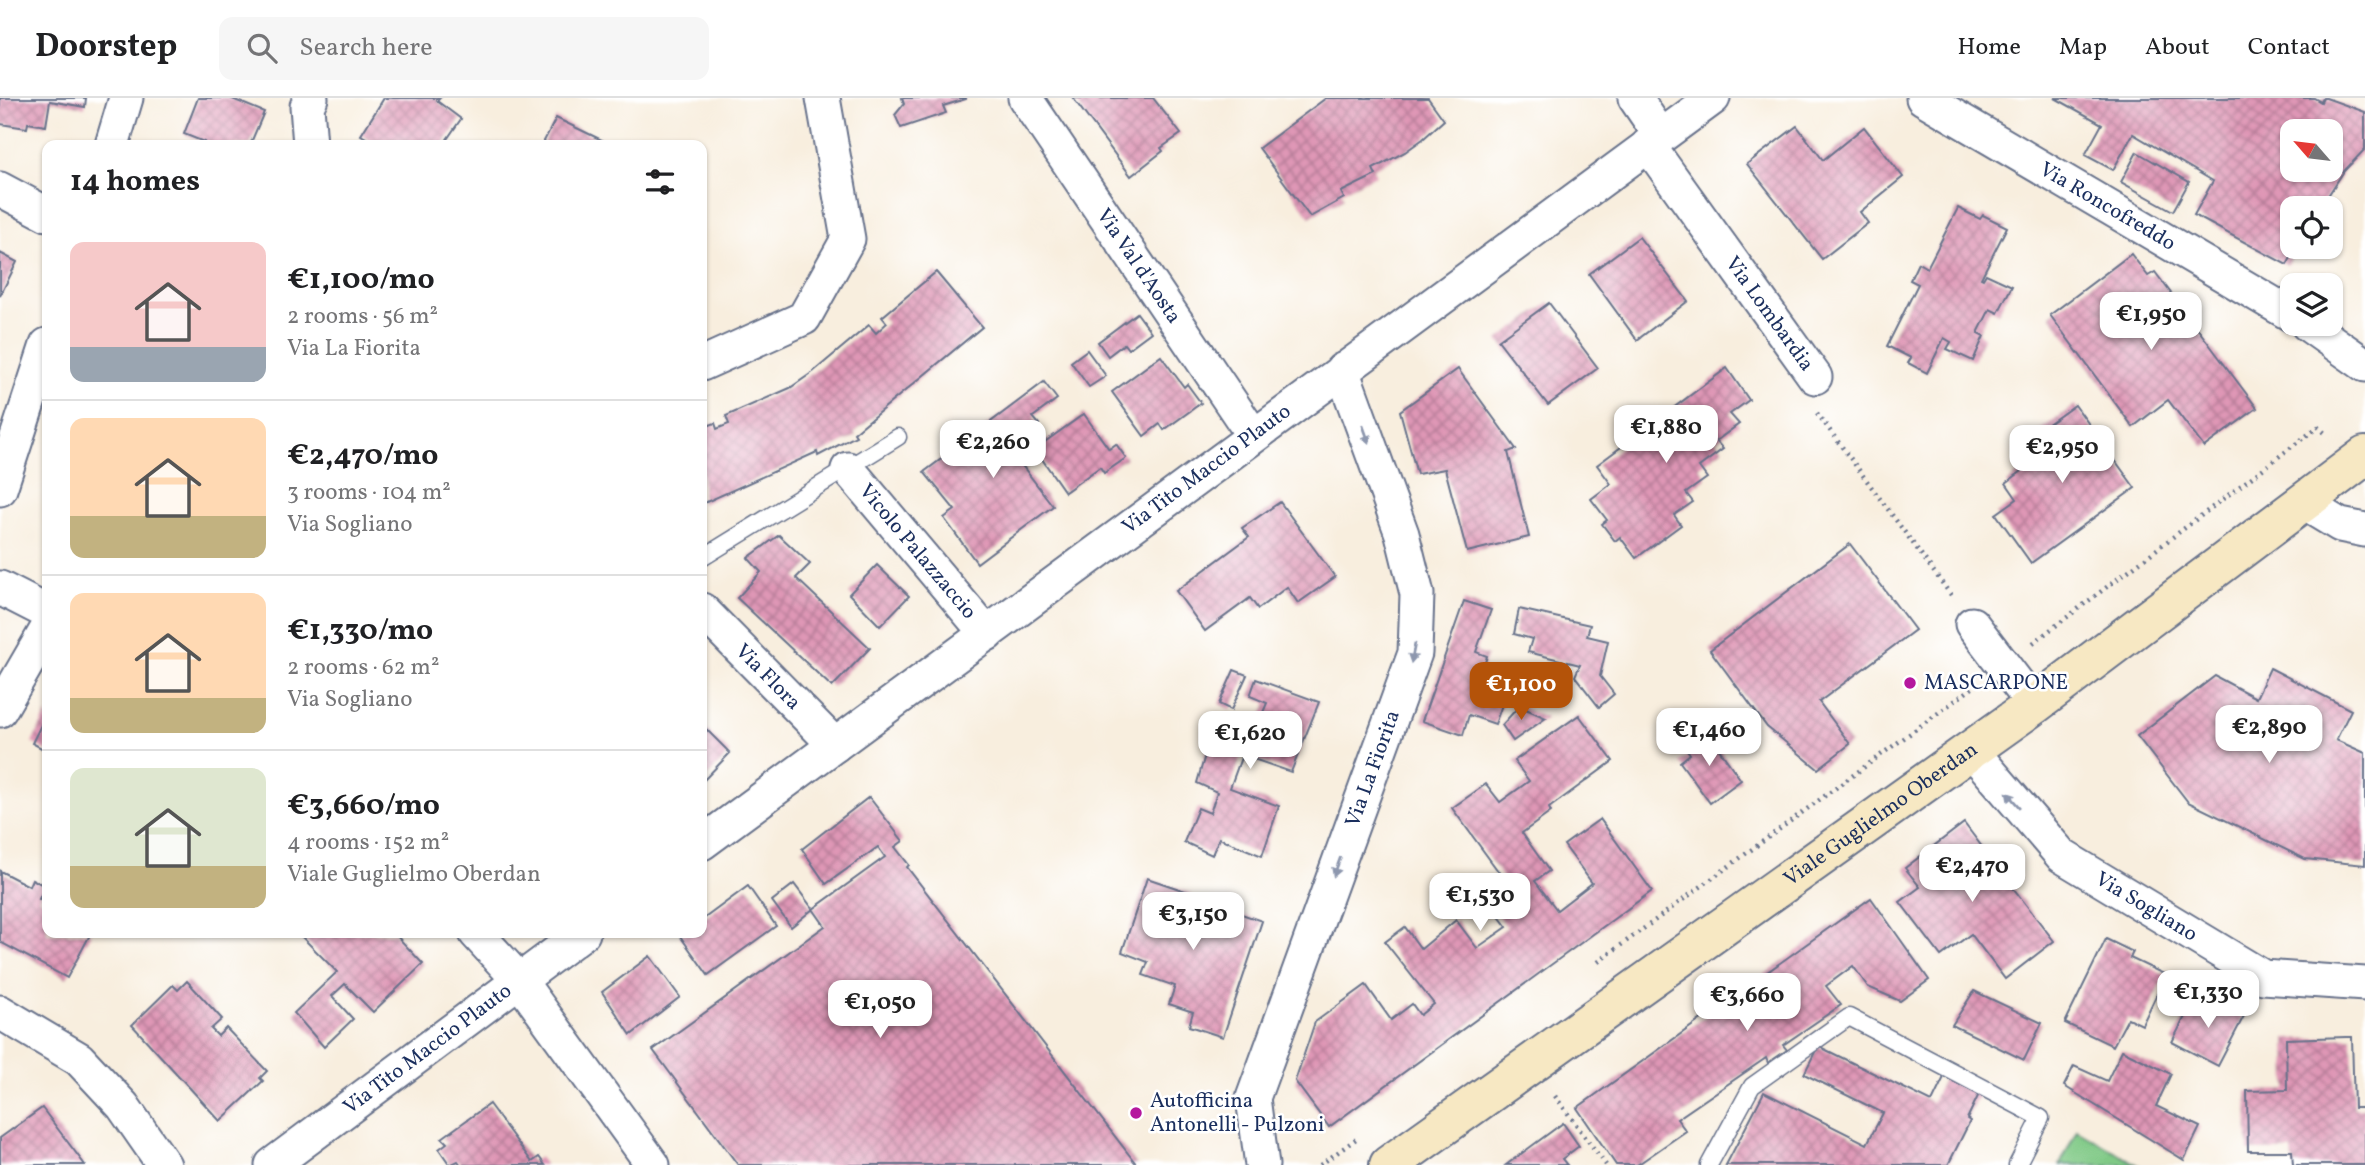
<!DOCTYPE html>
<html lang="en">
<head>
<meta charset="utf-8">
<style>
  body { margin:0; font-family:Vollkorn,serif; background:#f6f6f6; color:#202124; height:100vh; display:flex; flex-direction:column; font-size:26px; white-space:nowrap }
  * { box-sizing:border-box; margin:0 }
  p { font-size:23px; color:#757577 }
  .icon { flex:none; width:38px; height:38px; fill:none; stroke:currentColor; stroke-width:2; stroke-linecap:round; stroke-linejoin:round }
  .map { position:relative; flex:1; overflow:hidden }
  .side { position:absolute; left:42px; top:42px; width:665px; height:798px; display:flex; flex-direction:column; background:#fff; border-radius:14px; box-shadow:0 2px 5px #0004 }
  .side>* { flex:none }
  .needle { width:46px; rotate:298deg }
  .controls { position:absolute; left:2280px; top:21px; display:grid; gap:14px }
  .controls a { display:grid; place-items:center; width:63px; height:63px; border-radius:14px; background:#fff; box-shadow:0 2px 5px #0004; font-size:35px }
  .price { position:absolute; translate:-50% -60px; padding:0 16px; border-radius:14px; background:#fff; color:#222; font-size:23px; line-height:46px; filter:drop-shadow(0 2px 4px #0008) }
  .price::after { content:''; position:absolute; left:50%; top:42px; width:21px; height:16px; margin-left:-10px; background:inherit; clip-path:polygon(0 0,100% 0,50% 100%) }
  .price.current { background:#b45309; color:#fff }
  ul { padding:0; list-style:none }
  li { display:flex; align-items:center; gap:21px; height:175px; padding:0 28px }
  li+li { border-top:2px solid #e0e0e0 }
  li span { display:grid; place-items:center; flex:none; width:196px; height:140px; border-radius:14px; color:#555 }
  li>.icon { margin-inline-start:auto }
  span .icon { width:84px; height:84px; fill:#fffc; stroke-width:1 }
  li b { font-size:30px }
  h2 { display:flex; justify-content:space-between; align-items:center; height:84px; padding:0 28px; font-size:30px }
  header { display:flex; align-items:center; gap:42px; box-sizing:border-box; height:98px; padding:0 35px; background:#fff; border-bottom:2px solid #e0e0e0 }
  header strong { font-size:33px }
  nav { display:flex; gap:38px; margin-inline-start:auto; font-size:24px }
  .search { width:490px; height:63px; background:#f6f6f6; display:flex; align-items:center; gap:18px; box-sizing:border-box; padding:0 24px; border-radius:14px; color:#757577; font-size:26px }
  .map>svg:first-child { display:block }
  .green { fill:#80c986; stroke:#4e7c72; stroke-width:2 }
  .building { fill:url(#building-cross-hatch); fill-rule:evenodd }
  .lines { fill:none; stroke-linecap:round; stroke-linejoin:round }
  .lane-casing { stroke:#68728b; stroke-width:19 }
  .street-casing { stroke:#68728b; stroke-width:37 }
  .secondary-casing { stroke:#68728b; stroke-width:42 }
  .path { stroke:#68728b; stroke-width:4.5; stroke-dasharray:2 5; stroke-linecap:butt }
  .lane { stroke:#fff; stroke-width:16 }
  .street { stroke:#fff; stroke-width:33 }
  .secondary { stroke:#f7e8c3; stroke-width:38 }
  .oneway { fill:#8d97ae }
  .poi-dot { fill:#b5179e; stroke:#fff; stroke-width:2.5 }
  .labels { text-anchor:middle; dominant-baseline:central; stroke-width:5; stroke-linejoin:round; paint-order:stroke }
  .street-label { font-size:21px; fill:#1b2f5e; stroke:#fff }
  .poi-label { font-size:21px; fill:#1b2f5e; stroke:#fff; text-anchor:start }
</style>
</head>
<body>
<header>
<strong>Doorstep</strong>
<div class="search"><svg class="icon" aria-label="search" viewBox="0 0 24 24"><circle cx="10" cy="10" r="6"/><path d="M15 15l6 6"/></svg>Search here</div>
<nav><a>Home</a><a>Map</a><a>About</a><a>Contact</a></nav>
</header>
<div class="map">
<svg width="2365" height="1067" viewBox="0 0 2365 1067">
  <defs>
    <pattern id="building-cross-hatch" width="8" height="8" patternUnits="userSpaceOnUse" patternTransform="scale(1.75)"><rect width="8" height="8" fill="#df97b6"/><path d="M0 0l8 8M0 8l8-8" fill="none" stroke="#b47c97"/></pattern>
  </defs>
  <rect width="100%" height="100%" fill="#fff"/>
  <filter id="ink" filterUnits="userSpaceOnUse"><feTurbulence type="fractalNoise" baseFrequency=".0143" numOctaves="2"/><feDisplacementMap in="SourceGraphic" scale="14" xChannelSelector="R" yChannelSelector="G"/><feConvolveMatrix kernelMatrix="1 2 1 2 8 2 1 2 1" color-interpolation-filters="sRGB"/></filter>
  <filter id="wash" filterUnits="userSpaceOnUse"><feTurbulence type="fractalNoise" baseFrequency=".00686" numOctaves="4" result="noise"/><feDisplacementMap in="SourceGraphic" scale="28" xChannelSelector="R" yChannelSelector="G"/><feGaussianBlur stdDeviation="1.57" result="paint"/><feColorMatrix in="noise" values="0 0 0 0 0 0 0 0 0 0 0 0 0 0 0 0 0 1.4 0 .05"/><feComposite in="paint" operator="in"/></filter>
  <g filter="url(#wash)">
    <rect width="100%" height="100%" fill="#f8eede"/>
    <polygon class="green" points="2077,1032 2138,1067 2060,1067"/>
    <g id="blocks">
      <g class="building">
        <polygon points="0,0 86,0 85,9 50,3 46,28 28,25 27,30 0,26"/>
        <polygon points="198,0 230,0 264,14 250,47 202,47 204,44 184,36"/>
        <polygon points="384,0 440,0 437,3 461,21 443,47 378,47 361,37"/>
        <polygon points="902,0 966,0 966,1 943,8 946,15 901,30 895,17 904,6"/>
        <polygon points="1073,0 1153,0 1181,36 1161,50 1163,53 1131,78"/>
        <polygon points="1326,0 1428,0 1444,22 1423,41 1405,54 1373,71 1376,77 1341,94 1344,100 1310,119 1259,50"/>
        <path d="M2055,0H2314L2321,4L2323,0H2326L2365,14V51L2344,73L2320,110H2292V149H2297L2287,167L2194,117L2213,83L2133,36L2113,72L2085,57L2102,26ZM2292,33H2331V72H2292Z"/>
        <polygon points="556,20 612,47 542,47"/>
        <polygon points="1797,28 1823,62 1864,29 1903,79 1860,114 1868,125 1822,161 1747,66"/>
        <polygon points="2137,54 2189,84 2173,113 2121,84"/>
        <polygon points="1958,110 1980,121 1983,117 2007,129 1981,180 1983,181 1986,176 2012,188 1998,215 1990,211 1978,235 1984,238 1973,263 1947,251 1951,244 1944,240 1927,275 1908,265 1911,260 1887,248 1918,186 1910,182 1918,165 1927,170"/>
        <polygon points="1639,139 1688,203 1637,242 1589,176"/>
        <polygon points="0,155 17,164 0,198"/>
        <polygon points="2131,156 2148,178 2155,174 2257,310 2204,349 2168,302 2133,329 2050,217"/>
        <polygon points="936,174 982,229 854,335 856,338 818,358 817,354 702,406 702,330 715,325 717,331 729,326 726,318 790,290 813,274 869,227 876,235 887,225 882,219"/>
        <polygon points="1549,205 1598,270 1548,307 1498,242"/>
        <polygon points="1137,215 1151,234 1128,251 1124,246 1108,258 1098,244"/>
        <polygon points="1087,252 1106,278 1089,289 1071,264"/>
        <polygon points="1161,258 1184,289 1187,286 1201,305 1164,332 1160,326 1144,338 1112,294"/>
        <polygon points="1727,270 1749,302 1730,316 1739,326 1716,343 1723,351 1699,369 1707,380 1686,395 1693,404 1674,417 1681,427 1636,460 1620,439 1615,443 1602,426 1607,422 1591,401 1611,386 1597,367"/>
        <polygon points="1458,271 1516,351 1508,354 1529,439 1467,454 1445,371 1417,376 1400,313"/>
        <polygon points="1044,284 1057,301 1033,319 1039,326 1008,349 1053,408 977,465 944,420 955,412 924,374"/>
        <polygon points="2075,307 2135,390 2031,465 1996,416 2017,401 2006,385 2030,367 2024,360 2034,353 2026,342"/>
        <polygon points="1084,316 1109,351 1116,346 1126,360 1104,375 1100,369 1065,394 1035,351"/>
        <polygon points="1280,404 1335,479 1298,505 1287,489 1258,511 1250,500 1205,533 1176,493 1249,439 1242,430"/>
        <polygon points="779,437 810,466 796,480 870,550 832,589 737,500 761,474 748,460"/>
        <polygon points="1850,446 1915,532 1819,604 1850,646 1818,671 1767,629 1710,552"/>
        <polygon points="877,467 909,498 880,528 849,496"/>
        <polygon points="1464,503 1491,512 1476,554 1487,558 1483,571 1500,577 1493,597 1504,601 1495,626 1469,617 1463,637 1422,623"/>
        <polygon points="1519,511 1590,527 1587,538 1608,543 1600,578 1614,596 1599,609 1575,578 1580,567 1528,554 1532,541 1514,536"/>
        <polygon points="2270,570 2351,612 2336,642 2365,655 2365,767 2305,761 2188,704 2137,638 2215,578 2256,600"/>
        <polygon points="1234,572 1247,577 1231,612 1219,606"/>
        <polygon points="1256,581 1319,604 1291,674 1242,657 1230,690 1279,708 1262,758 1219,740 1212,757 1184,744 1198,710 1210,715 1217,694 1197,685 1211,636 1225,641 1230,625 1254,636 1267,605 1250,598"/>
        <polygon points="1519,608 1546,620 1513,643 1502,627"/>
        <polygon points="47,615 47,653 32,645"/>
        <polygon points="1579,617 1613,663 1549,710 1551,714 1522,735 1549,773 1535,783 1557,812 1592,785 1564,747 1600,721 1652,793 1329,1029 1295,983 1315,924 1366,887 1391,922 1412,906 1420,917 1434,906 1385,844 1405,829 1421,851 1456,822 1477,850 1507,829 1488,804 1509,788 1452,710 1486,686 1500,704 1529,683 1514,663"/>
        <polygon points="702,627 730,655 702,684"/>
        <polygon points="1701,635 1707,644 1711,640 1741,682 1710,705 1680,664 1690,656 1684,647"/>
        <polygon points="869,699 903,743 895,749 909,767 907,769 1137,1067 738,1067 653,952 825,828 813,811 791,829 772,803 794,786 813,811 885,759 878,749 826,786 802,751"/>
        <polygon points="1964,725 1998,770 1991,775 2000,787 2007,782 2054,843 2005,881 1971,836 1941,858 1900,804 1920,789 1905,770"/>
        <polygon points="0,773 29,788 32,781 45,788 39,801 45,804 47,800 47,835 91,835 67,880 0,844"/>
        <polygon points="1147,780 1191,795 1185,813 1202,818 1207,804 1262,823 1223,939 1189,928 1193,914 1169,906 1175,888 1143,877 1148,864 1122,854"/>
        <polygon points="748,788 776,828 708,877 680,838 684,835 702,835 702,822"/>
        <polygon points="1871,800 1929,882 1900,903 1868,889 1853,868 1826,888 1841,907 1783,947 1787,952 1768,965 1766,960 1677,1021 1686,1033 1637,1067 1616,1067 1577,1010"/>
        <polygon points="298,835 394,835 423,866 373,914 345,886 332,898 353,921 324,949 294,915 337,874"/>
        <polygon points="2106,841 2133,854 2130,860 2166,877 2142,927 2128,920 2113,948 2065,925"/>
        <polygon points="650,858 680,899 631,937 602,894"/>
        <polygon points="187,883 222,921 211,931 218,938 226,930 267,973 260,980 263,983 220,1023 132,927 173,887 178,892"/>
        <polygon points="1974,893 2042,925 2024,962 1952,927"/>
        <polygon points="2195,899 2221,912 2224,906 2245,916 2218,968 2172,944"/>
        <polygon points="2346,939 2352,939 2354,1010 2365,1010 2365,1067 2293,1067 2292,1053 2248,1053 2247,993 2287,992 2286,941"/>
        <polygon points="1818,948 1932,1004 1945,977 1980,994 1967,1021 1970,1023 1948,1067 1726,1067 1764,994 1867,1046 1883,1015 1804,976"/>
        <polygon points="2122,952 2171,976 2156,1008 2200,1029 2184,1062 2064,988 2074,968 2107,983"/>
        <polygon points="489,1006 532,1064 539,1059 545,1067 461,1067 458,1063 450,1067 439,1051 447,1045 442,1040"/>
        <polygon points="42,1010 85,1067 0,1067 0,1040"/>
        <polygon points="1563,1025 1579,1048 1562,1061 1567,1067 1506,1067"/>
      </g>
    </g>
  </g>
  <g filter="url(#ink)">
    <use href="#blocks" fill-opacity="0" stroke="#68728b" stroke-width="2"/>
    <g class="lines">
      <g class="lane-casing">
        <g id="lane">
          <polyline points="702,460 898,339"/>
          <polyline points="1709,1067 1752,988 1849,919 2041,1020 2017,1067"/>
        </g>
      </g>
      <g class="street-casing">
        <g id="street">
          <path id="s1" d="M1025,0L1253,337"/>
          <polyline points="1635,0 1661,38"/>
          <path id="s2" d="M1923,0L2292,217"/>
          <polyline points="112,47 126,0"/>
          <polyline points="310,47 307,8 311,0"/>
          <path id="s3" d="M1648,47L1815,279"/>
          <polyline points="0,91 47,116"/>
          <polyline points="2307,226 2365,267"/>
          <polyline points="702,266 804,220 848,141 823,0"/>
          <path id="s4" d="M848,371L987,536"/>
          <polyline points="0,391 47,247"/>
          <polyline points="2302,404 2340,427 2365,432"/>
          <polyline points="0,490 47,514"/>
          <path id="s5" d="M702,512L835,647"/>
          <polyline points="1972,526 2034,607"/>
          <polyline points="0,612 47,531"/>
          <path id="s6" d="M1971,652L2062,758L2263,879L2365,886"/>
          <path id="s7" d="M702,745C1038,496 1374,246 1713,0"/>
          <polyline points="476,835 519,882 653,1067"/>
          <polyline points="0,914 79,961 123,1008 164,1067"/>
          <path id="s8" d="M272,1067L583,835"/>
          <path id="s9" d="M1262,1067L1253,1000L1415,555L1417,496L1402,436L1342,272"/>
        </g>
      </g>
      <g class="secondary-casing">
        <g id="secondary">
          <path id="s10" d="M1389,1067L2034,607L2365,358"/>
        </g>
      </g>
      <g class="path">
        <polyline points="1817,315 1951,497"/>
        <polyline points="2033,545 2318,329 2326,336"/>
        <polyline points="1598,864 1975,588"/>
        <polyline points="1555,998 1606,1067"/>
        <polyline points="1320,1067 1356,1041"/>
      </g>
      <use href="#lane" class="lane"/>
      <use href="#street" class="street"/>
      <use href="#secondary" class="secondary"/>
    </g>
    <defs><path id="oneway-solid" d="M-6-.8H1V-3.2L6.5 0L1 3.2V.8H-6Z" transform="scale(1.75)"/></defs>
    <g class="oneway">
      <use href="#oneway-solid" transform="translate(1366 336) rotate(70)"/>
      <use href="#oneway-solid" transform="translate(1413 555) rotate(101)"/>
      <use href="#oneway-solid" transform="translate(2013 702) rotate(-131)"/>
      <use href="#oneway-solid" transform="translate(1337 769) rotate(110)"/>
    </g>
  </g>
  <g class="poi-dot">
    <circle cx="1910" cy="585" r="7"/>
    <circle cx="1136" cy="1015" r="7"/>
  </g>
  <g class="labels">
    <g class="street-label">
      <text stroke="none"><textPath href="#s2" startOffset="214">Via Roncofreddo</textPath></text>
      <text stroke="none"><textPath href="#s1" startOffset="203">Via Val d'Aosta</textPath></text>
      <text stroke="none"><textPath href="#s3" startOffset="208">Via Lombardia</textPath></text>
      <text stroke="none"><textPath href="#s7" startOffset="628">Via Tito Maccio Plauto</textPath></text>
      <text stroke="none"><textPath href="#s4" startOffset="108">Vicolo Palazzaccio</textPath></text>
      <text stroke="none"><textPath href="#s5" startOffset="94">Via Flora</textPath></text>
      <text stroke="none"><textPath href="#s9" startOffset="418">Via La Fiorita</textPath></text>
      <text stroke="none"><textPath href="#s10" startOffset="604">Viale Guglielmo Oberdan</textPath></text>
      <text stroke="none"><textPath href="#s6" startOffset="238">Via Sogliano</textPath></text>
      <text stroke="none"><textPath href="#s8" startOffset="194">Via Tito Maccio Plauto</textPath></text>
    </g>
    <g class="poi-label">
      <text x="1924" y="585">MASCARPONE</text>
      <text x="1150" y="1003">Autofficina<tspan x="1150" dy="24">Antonelli - Pulzoni</tspan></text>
    </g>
  </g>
</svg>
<div class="controls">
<a><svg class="needle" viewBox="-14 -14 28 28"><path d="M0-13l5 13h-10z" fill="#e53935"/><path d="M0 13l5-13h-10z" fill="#757577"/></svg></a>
<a><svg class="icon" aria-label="locate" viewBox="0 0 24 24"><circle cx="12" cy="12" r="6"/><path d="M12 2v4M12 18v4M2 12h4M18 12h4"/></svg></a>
<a><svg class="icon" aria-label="layers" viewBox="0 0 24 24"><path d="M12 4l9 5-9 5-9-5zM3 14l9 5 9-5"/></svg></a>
</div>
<b class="price" style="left:2151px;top:254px">€1,950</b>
<b class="price" style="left:1666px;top:367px">€1,880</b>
<b class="price" style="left:993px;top:382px">€2,260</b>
<b class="price" style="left:2062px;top:387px">€2,950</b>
<b class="price current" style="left:1521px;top:624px">€1,100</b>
<b class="price" style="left:2269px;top:667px">€2,890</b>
<b class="price" style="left:1709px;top:670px">€1,460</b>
<b class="price" style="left:1250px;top:673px">€1,620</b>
<b class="price" style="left:1972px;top:806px">€2,470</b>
<b class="price" style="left:1480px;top:835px">€1,530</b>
<b class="price" style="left:1193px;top:854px">€3,150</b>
<b class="price" style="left:2208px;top:932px">€1,330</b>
<b class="price" style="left:1747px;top:935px">€3,660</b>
<b class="price" style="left:880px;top:942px">€1,050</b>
<section class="side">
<h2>14 homes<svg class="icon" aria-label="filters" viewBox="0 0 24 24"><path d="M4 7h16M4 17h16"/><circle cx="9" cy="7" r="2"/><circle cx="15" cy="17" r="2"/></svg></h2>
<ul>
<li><span style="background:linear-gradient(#f6c9c9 75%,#9aa5b1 0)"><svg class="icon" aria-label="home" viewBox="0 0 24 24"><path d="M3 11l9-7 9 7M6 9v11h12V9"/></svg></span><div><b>€1,100/mo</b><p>2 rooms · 56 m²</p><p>Via La Fiorita</p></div></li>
<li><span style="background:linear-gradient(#ffd9b3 70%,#c2b280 0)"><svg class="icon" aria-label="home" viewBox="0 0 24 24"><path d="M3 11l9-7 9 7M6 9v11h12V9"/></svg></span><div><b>€2,470/mo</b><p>3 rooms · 104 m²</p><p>Via Sogliano</p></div></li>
<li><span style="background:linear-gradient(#ffd9b3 75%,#c2b280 0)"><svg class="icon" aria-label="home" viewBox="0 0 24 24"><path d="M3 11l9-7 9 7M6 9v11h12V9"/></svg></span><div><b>€1,330/mo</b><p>2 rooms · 62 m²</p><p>Via Sogliano</p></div></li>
<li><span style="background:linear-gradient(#dfe7d0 70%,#c2b280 0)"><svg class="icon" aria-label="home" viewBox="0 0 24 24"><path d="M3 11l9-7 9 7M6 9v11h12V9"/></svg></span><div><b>€3,660/mo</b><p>4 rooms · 152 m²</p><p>Viale Guglielmo Oberdan</p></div></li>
</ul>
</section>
</div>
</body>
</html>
